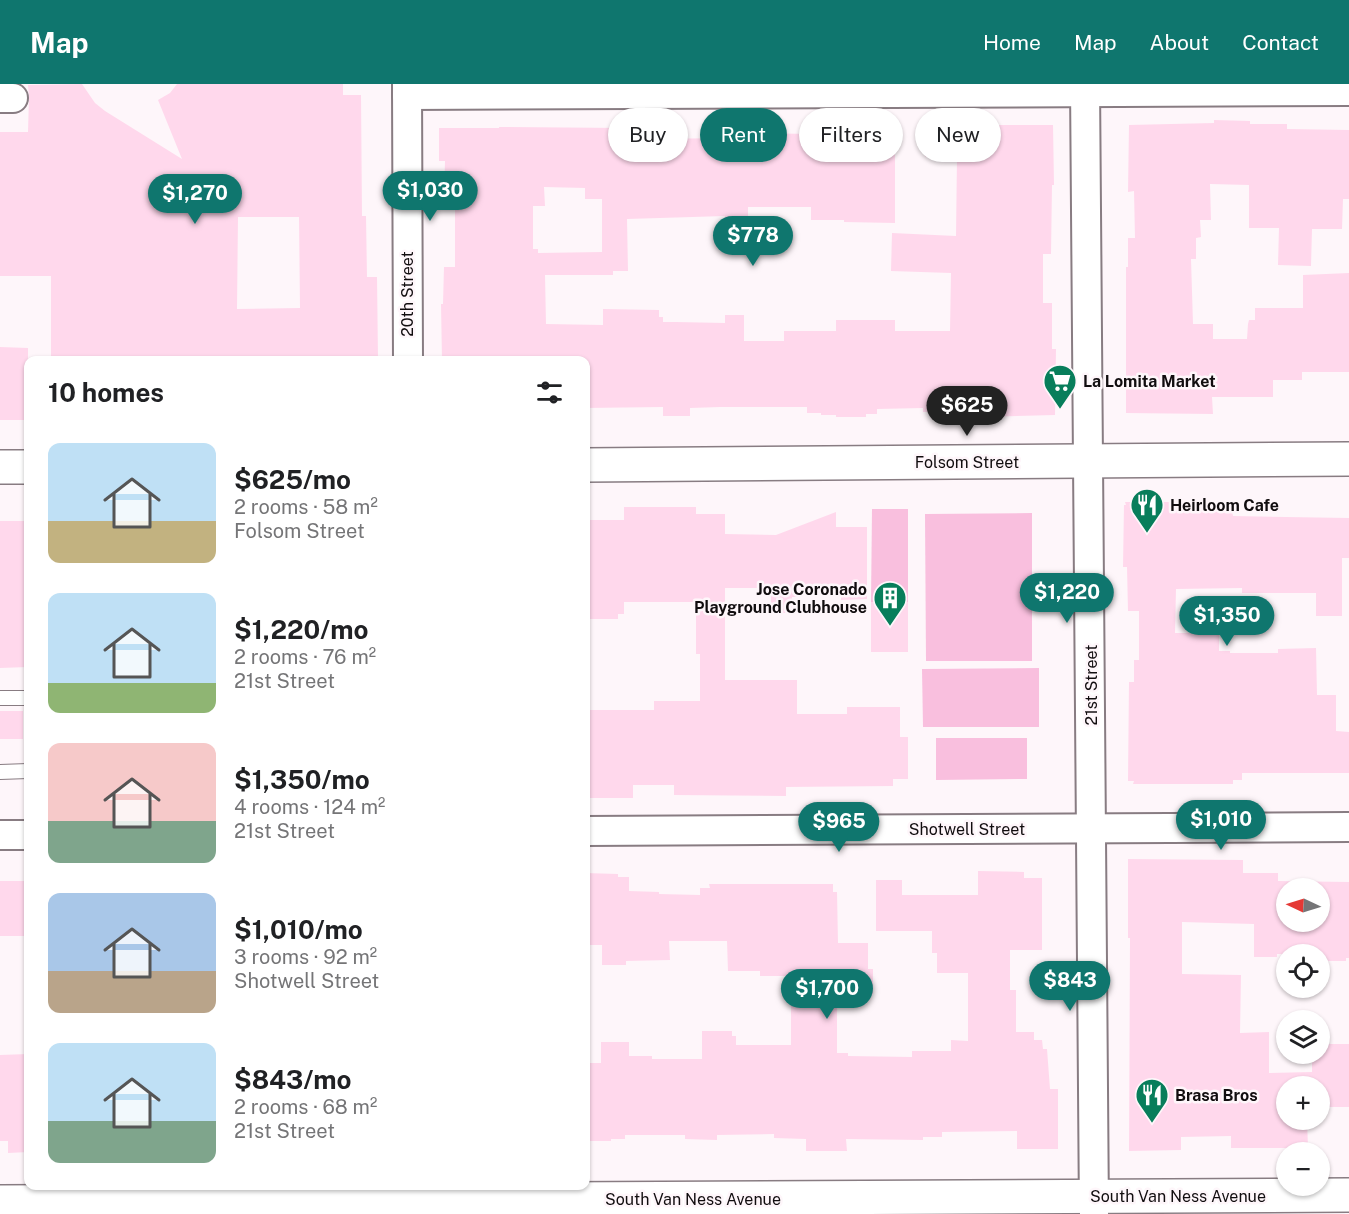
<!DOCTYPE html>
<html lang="en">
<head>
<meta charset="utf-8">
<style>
  body { margin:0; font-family:"Public Sans",sans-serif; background:#f6f6f6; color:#202124; height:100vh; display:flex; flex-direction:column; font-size:22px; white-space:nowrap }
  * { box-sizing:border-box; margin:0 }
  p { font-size:20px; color:#757577 }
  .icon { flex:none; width:33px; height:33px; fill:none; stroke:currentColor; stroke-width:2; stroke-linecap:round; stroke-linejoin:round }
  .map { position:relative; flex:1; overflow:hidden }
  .panel { position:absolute; left:24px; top:272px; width:566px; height:834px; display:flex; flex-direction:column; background:#fff; border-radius:12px; box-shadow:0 2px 4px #0004 }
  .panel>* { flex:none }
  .guide { position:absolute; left:608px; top:24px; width:570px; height:54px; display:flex; gap:12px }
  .needle { width:39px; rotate:274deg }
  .fabs { position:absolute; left:1276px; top:794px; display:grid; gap:12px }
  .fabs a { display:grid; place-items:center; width:54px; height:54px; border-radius:50%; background:#fff; box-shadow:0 2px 4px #0004; font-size:30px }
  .price { position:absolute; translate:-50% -51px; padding:0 14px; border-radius:21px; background:#0f766e; color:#fff; font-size:20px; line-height:39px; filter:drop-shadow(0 2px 3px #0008) }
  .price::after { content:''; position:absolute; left:50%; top:36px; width:18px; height:14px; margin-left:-9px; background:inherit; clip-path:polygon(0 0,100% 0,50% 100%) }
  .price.selected { background:#222; color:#fff }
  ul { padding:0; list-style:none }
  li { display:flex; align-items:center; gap:18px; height:150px; padding:0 24px }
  li span { display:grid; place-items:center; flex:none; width:168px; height:120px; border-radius:12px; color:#555 }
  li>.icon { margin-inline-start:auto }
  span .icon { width:72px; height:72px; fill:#fffc; stroke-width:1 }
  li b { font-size:26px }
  h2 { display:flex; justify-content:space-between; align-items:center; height:72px; padding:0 24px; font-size:26px }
  .tag { padding:0 21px; border-radius:27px; background:#fff; box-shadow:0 2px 4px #0004; font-size:21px; line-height:54px }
  .tag.selected { background:#0f766e; color:#fff }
  header { display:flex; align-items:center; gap:36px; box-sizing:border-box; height:84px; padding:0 30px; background:#0f766e; color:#fff }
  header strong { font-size:28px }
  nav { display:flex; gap:33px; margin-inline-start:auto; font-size:21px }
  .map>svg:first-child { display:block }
  .green { fill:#f9bfde }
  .building { fill:#ffd8ec; fill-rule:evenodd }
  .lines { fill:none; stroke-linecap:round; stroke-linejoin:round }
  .service-casing { stroke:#887c82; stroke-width:16 }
  .minor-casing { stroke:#887c82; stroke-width:32 }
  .tertiary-casing { stroke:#887c82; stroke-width:36 }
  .secondary-casing { stroke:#887c82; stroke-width:36 }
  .service { stroke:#fff; stroke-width:14 }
  .minor { stroke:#fff; stroke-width:28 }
  .tertiary { stroke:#fff; stroke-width:33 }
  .secondary { stroke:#fff; stroke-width:33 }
  .labels { text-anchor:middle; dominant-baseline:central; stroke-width:5; stroke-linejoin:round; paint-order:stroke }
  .street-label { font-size:16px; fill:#110d0f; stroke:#fef6fa }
  .poi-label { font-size:16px; font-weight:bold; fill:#110d0f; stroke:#fef6fa; text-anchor:start }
</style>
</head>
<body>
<header>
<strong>Map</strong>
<nav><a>Home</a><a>Map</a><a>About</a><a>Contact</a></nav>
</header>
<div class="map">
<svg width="1349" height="1130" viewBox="0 0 1349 1130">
  <rect width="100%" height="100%" fill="#fef6fa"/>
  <g class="green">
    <polygon points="872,425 908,425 908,518 871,518"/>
    <polygon points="1032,429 1032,577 926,577 925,430"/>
    <polygon points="1039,584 1039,643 923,643 922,585"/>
    <polygon points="936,654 1027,654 1027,695 936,696"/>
  </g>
  <g class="building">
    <path d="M82,0L95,19L105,27L182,75L158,16L170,9L177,0H343V11H361L362,132H366L367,193H377L378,274L375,273V276H51V192H0V48H28L29,13L28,1ZM238,133H299L300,224L237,225Z"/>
    <polygon points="1214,36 1250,37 1250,40 1287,40 1287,45 1349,46 1349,115 1343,115 1342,145 1312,145 1311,182 1278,181 1279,144 1249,144 1249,101 1210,100 1211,136 1200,136 1201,153 1196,154 1196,175 1191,175 1193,240 1213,240 1213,255 1247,255 1248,240 1249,236 1255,236 1255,224 1303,224 1303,191 1349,189 1349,288 1302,288 1302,296 1273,296 1273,313 1212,313 1213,330 1126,329 1126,183 1128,183 1128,154 1135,154 1134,107 1128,108 1129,41 1214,39"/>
    <path d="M925,41H1053L1054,101H1052L1051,170H1043V219H1052V265H1056L1055,331L981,333V332H953L952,327L923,328V324L877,325V330H866V333H836V331H821V329H807V323H720L690,324V332H663V323L585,324V276H442L441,220H443L444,183H455V113L444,114L445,77H439V44H499V43L623,44V55L748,54V49L884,51L883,55H895V139L844,138V136H811V123H748V139H725V132L627,135L628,187H613V191H545L546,240L603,241V225L659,226V233H663V238H676L725,239V231H744V257H784V247H836V236H895V247H950L951,189L891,187L892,149L956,152L957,73H925ZM544,103L585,104V115H602V168L538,169V165H533V122H545Z"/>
    <polygon points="0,263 28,264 28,336 0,336"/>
    <polygon points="1125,418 1218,418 1218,423 1231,423 1233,432 1349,434 1349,474 1342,474 1342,532 1316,532 1316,509 1242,509 1242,504 1176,505 1175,549 1219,549 1219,567 1230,567 1230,569 1278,569 1278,565 1316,564 1317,611 1336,611 1336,647 1349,648 1349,689 1242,689 1242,696 1233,696 1233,700 1133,700 1134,697 1128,697 1129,598 1134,598 1134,576 1139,576 1139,527 1128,527 1127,483 1123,483 1124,421 1126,421"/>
    <polygon points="624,423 696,423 696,430 725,430 725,450 776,451 836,428 836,443 867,443 867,515 841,516 841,509 799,509 799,513 792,513 792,529 771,529 771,504 725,504 725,596 797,596 797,630 847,630 847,623 900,623 900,653 908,653 908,695 893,695 893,702 786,703 786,712 674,711 674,701 633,701 633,714 585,714 585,626 654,626 654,617 700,617 700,570 696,570 696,518 624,518 624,530 618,530 618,535 590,535 590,457 585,457 585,436 624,436"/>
    <polygon points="0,437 28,437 28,583 0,584"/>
    <rect x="871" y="518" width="37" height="50"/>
    <rect x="0" y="627" width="23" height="28"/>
    <path d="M1128,775L1243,776V789H1278V797L1349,798V874H1346V877H1320V870H1277V873H1254V840L1182,838V890L1241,891L1240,949L1269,948V989L1312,988V969H1320V960H1349V1023H1320V1002H1287V1035H1307L1308,1064H1231V1052L1181,1053V1066L1129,1067L1130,854H1128ZM1287,804H1320V837H1287Z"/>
    <polygon points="978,787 1024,788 1024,794 1042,794 1042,866 1010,866 1010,906 1016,906 1016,948 1034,948 1034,956 1042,956 1043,965 1047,965 1050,1005 1058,1005 1058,1065 1017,1065 1017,1047 942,1048 942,1053 923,1053 923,1056 846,1055 847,1067 806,1067 806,1055 774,1054 774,1050 717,1051 717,1056 685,1055 685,1051 625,1051 625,1055 611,1055 611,1057 585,1057 585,983 587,983 587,979 601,979 601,958 629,958 629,972 652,972 652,975 702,975 702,947 732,947 732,952 736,952 736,961 791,961 791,892 760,892 760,887 728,887 727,857 669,857 670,876 626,877 626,881 602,881 602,861 585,861 585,789 618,790 618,793 629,793 629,807 659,808 659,810 700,811 700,804 710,804 709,800 833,800 833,808 837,808 838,859 868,859 868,885 873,885 873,910 858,910 858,923 837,923 837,969 848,969 848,972 912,973 912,967 951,967 951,956 968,957 968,889 937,889 937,869 932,869 932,847 876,847 876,796 902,796 902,811 978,811"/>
    <rect x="0" y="797" width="28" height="55"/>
    <polygon points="28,970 28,1068 8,1069 8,1057 0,1057 0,971"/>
  </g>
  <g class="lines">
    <g class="service-casing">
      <g id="service">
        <polyline points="0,614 28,614"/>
        <polyline points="0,688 28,687"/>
      </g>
    </g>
    <g class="minor-casing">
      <g id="minor">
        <polyline points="407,0 408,276"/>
        <polyline points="1085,0 1094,1130"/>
        <polyline points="407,11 1349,7"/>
        <polyline points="0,14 13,14"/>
        <polyline points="585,747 1349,743"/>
        <polyline points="0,751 28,751"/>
      </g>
    </g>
    <g class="tertiary-casing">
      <g id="tertiary">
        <polyline points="585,381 1349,375"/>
        <polyline points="0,383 28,383"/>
      </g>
    </g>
    <g class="secondary-casing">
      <polyline id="secondary" points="0,1118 1349,1111"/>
    </g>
    <use href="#service" class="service"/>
    <use href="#minor" class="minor"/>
    <use href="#tertiary" class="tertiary"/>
    <use href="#secondary" class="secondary"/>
  </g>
  <defs>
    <g id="supermarket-pin" transform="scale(1.725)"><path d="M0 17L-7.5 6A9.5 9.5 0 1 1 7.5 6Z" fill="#087e5b" stroke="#fef6fa"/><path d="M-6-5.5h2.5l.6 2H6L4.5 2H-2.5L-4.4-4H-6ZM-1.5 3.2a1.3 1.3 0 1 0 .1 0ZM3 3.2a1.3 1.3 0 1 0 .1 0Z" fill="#fff"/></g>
    <g id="restaurant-pin" transform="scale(1.725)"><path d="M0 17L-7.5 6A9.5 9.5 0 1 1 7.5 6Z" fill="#087e5b" stroke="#fef6fa"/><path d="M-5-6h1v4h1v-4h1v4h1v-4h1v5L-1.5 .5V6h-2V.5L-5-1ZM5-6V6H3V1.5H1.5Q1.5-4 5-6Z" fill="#fff"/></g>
    <g id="building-pin" transform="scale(1.725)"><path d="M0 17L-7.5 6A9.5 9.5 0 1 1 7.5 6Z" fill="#087e5b" stroke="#fef6fa"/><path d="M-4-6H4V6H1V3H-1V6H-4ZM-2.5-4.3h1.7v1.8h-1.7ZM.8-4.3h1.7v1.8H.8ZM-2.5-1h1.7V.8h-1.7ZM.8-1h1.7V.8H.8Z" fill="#fff"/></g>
  </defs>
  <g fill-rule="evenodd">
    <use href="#supermarket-pin" x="1060" y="297"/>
    <use href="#restaurant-pin" x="1147" y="421"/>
    <use href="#building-pin" x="890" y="514"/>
    <use href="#restaurant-pin" x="1152" y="1011"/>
  </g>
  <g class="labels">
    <g class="street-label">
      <text transform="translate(407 210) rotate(-90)">20th Street</text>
      <text x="967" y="378">Folsom Street</text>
      <text transform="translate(1091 601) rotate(-90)">21st Street</text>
      <text x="967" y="745">Shotwell Street</text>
      <text x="1178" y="1112">South Van Ness Avenue</text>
      <text x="693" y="1115">South Van Ness Avenue</text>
    </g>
    <g class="poi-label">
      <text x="1083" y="297">La Lomita Market</text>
      <text x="1170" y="421">Heirloom Cafe</text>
      <text x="867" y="505" text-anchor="end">Jose Coronado<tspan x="867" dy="18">Playground Clubhouse</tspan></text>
      <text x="1175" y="1011">Brasa Bros</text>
    </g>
  </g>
</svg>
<div class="fabs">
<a><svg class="needle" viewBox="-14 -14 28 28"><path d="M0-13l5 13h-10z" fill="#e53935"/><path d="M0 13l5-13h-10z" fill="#757577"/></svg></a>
<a><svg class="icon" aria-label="locate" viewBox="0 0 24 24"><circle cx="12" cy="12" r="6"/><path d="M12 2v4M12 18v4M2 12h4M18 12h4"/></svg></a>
<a><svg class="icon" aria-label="layers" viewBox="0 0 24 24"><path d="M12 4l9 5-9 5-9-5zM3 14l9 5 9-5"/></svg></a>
<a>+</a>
<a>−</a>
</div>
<b class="price" style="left:430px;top:138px">$1,030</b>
<b class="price" style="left:195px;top:141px">$1,270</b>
<b class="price" style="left:753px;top:183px">$778</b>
<b class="price selected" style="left:967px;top:353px">$625</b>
<b class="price" style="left:1067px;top:540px">$1,220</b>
<b class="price" style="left:1227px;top:563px">$1,350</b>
<b class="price" style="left:1221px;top:767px">$1,010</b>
<b class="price" style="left:839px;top:769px">$965</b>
<b class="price" style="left:1070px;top:928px">$843</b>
<b class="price" style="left:827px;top:936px">$1,700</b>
<div class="guide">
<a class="tag">Buy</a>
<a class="tag selected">Rent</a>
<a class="tag">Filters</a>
<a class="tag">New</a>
</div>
<section class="panel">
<h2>10 homes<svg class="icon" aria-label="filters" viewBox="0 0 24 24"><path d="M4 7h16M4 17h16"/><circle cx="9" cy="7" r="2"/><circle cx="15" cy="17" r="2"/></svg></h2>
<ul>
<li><span style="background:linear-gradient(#bfe0f5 65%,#c2b280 0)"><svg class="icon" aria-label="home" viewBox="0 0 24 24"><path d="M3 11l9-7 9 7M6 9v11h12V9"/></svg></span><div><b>$625/mo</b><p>2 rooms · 58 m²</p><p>Folsom Street</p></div></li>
<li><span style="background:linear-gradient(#bfe0f5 75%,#8fb573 0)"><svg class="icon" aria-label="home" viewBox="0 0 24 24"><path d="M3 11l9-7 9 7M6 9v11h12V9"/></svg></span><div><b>$1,220/mo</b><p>2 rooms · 76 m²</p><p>21st Street</p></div></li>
<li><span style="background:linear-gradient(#f6c9c9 65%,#7fa58c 0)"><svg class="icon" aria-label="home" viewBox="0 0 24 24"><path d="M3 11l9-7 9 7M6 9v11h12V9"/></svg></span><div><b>$1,350/mo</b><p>4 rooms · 124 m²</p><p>21st Street</p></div></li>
<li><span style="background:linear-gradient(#a9c7e8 65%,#b9a48a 0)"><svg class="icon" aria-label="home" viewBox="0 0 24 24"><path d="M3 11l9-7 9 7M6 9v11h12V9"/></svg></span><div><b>$1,010/mo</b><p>3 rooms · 92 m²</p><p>Shotwell Street</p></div></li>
<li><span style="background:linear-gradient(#bfe0f5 65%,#7fa58c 0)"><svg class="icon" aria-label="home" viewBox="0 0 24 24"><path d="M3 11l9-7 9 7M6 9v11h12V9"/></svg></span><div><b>$843/mo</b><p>2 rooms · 68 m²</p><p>21st Street</p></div></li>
</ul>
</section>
</div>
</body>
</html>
